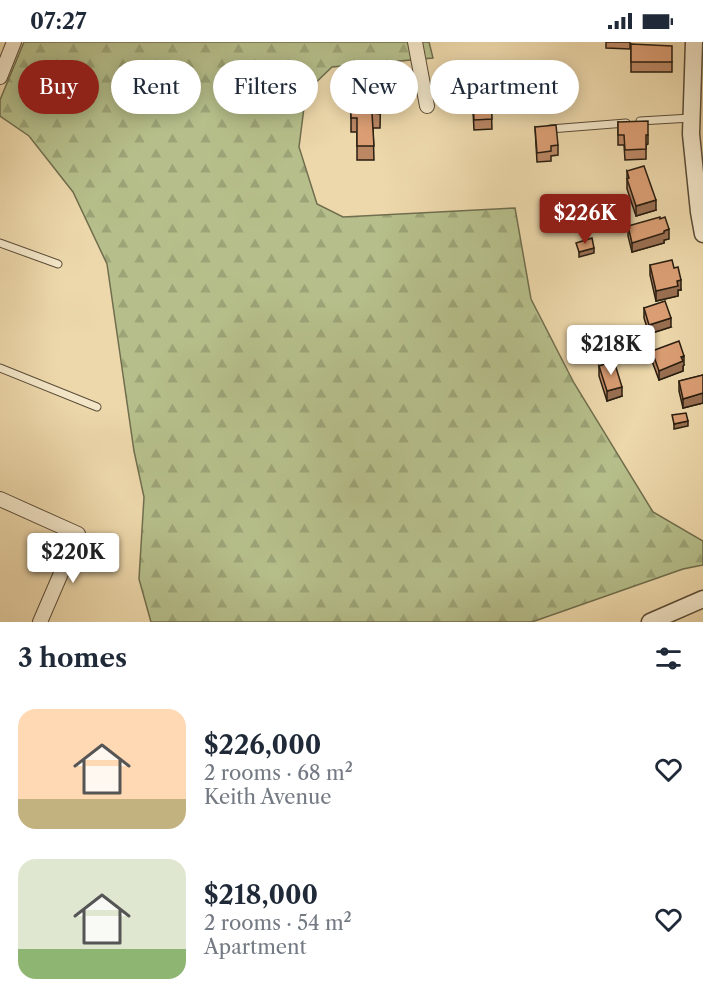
<!DOCTYPE html>
<html lang="en">
<head>
<meta charset="utf-8">
<style>
  body { margin:0; font-family:"Libre Caslon Text",serif; background:#f6f6f7; color:#1f2937; height:100vh; display:flex; flex-direction:column; font-size:22px; white-space:nowrap }
  * { box-sizing:border-box; margin:0 }
  p { font-size:20px; color:#747a83 }
  .icon { flex:none; width:33px; height:33px; fill:none; stroke:currentColor; stroke-width:2; stroke-linecap:round; stroke-linejoin:round }
  .map { position:relative; height:580px; overflow:hidden }
  .drawer { display:flex; flex-direction:column; background:#fff; flex:1 }
  .drawer>* { flex:none }
  .top-card { position:absolute; left:18px; top:18px; width:668px; height:54px; display:flex; gap:12px }
  .price { position:absolute; translate:-50% -51px; padding:0 14px; border-radius:6px; background:#fff; color:#222; font-size:20px; line-height:39px; filter:drop-shadow(0 2px 3px #0008) }
  .price::after { content:''; position:absolute; left:50%; top:36px; width:18px; height:14px; margin-left:-9px; background:inherit; clip-path:polygon(0 0,100% 0,50% 100%) }
  .price.on { background:#8f2418; color:#fff }
  ul { padding:0; list-style:none }
  li { display:flex; align-items:center; gap:18px; height:150px; padding:0 18px }
  li span { display:grid; place-items:center; flex:none; width:168px; height:120px; border-radius:18px; color:#555 }
  li>.icon { margin-inline-start:auto }
  span .icon { width:72px; height:72px; fill:#fffc; stroke-width:1 }
  li b { font-size:26px }
  h2 { display:flex; justify-content:space-between; align-items:center; height:72px; padding:0 18px; font-size:26px }
  .pill { padding:0 21px; border-radius:27px; background:#fff; box-shadow:0 3px 15px #0003; font-size:21px; line-height:54px }
  .pill.on { background:#8f2418; color:#fff }
  .status { display:flex; justify-content:space-between; align-items:center; height:42px; padding:0 30px; background:#fff; direction:ltr }
  .status svg { height:16px; fill:currentColor }
  .map>svg:first-child { display:block }
  .forest { fill:url(#forest-firs); stroke:#706e4e; stroke-width:1.5 }
  .lines { fill:none; stroke-linecap:round; stroke-linejoin:round }
  .service-casing { stroke:#5a4c37; stroke-width:9 }
  .minor-casing { stroke:#5a4c37; stroke-width:16 }
  .tertiary-casing { stroke:#5a4c37; stroke-width:19 }
  .service { stroke:#f3e6c8; stroke-width:7 }
  .minor { stroke:#f3e6c8; stroke-width:14 }
  .tertiary { stroke:#f3e6c8; stroke-width:16 }
  .wall { fill:#bc8864; stroke:#291e10; stroke-width:1.5 }
  .shaded-wall { fill:#996f51; stroke:#291e10; stroke-width:1.5 }
  .building { fill:#db9e74; stroke:#291e10; stroke-width:1.5 }
</style>
</head>
<body>
<div class="status"><b>07:27</b><svg viewBox="0 0 49 12"><path d="M0 12V9h3v3zM5 12V6h3v6zM10 12V3h3v9zM15 12V0h3v12zM26 1h20v11H26zM47 4h2v5h-2z"/></svg></div>
<div class="map">
<svg width="703" height="580" viewBox="0 0 703 580">
  <defs>
    <pattern id="forest-firs" width="22" height="20" patternUnits="userSpaceOnUse" patternTransform="scale(1.5)"><rect width="22" height="20" fill="#b6bf8b"/><path d="M5 1l3.5 6h-7zM16 11l3.5 6h-7z" fill="#9ca477"/></pattern>
  </defs>
  <rect width="100%" height="100%" fill="#edd8ab"/>
  <filter id="stains"><feTurbulence type="fractalNoise" baseFrequency=".00333" numOctaves="4"/><feColorMatrix values="0 0 0 0 .2 0 0 0 0 .09 0 0 0 0 .02 0 0 0 .5 -.17"/></filter>
  <radialGradient id="worn" r=".72"><stop offset=".6" stop-color="#630" stop-opacity="0"/><stop offset="1" stop-color="#630" stop-opacity=".3"/></radialGradient>
  <polygon class="forest" points="24,0 429,0 433,16 332,25 306,50 299,105 317,162 343,175 515,166 531,257 574,341 653,470 703,499 703,523 683,527 532,580 151,580 139,537 144,455 134,409 107,222 73,150 29,94 0,74 0,58"/>
  <g class="lines">
    <g class="service-casing">
      <g id="service">
        <polyline points="640,79 691,76"/>
        <polyline points="550,87 626,81"/>
        <polyline points="0,201 58,222"/>
        <polyline points="0,326 97,365"/>
      </g>
    </g>
    <g class="minor-casing">
      <g id="minor">
        <polyline points="415,0 427,64"/>
        <polyline points="0,35 14,0"/>
        <polyline points="0,457 78,492 40,580"/>
      </g>
    </g>
    <g class="tertiary-casing">
      <g id="tertiary">
        <polyline points="694,0 691,92 699,170 703,192"/>
        <polyline points="650,580 703,557"/>
      </g>
    </g>
    <use href="#service" class="service"/>
    <use href="#minor" class="minor"/>
    <use href="#tertiary" class="tertiary"/>
  </g>
  <g class="wall">
    <polygon points="606,0 630,0 630,7 606,6"/>
    <polygon points="631,2 672,20 672,30 631,30"/>
    <polygon points="468,23 490,41 497,50 497,60 491,61 492,87 474,88 473,69 470,69"/>
    <polygon points="381,40 380,86 373,86 374,118 357,118 357,90 351,90 351,51 357,51"/>
    <polygon points="618,80 648,93 648,102 646,103 646,117 625,118 624,103 618,103"/>
    <polygon points="535,85 558,103 558,113 551,114 551,119 537,120"/>
    <polygon points="627,129 656,168 636,174 627,147"/>
    <polygon points="628,184 669,197 664,198 664,201 632,210 628,194"/>
    <polygon points="650,223 674,226 681,248 678,248 678,254 656,259 650,233"/>
    <polygon points="644,266 671,285 649,292 644,276"/>
    <polygon points="652,309 684,323 683,324 683,329 659,338 652,319"/>
    <polygon points="599,324 622,354 607,359 599,334"/>
    <polygon points="703,333 703,361 683,366 679,349 679,339"/>
  </g>
  <g class="shaded-wall">
    <polygon points="656,158 656,168 636,174 636,164"/>
    <polygon points="669,187 669,197 664,198 664,201 632,210 632,201"/>
    <polygon points="594,206 594,211 579,215 579,210"/>
    <polygon points="681,238 681,248 678,248 678,254 656,259 656,249 677,239"/>
    <polygon points="671,276 671,285 649,292 649,283"/>
    <polygon points="684,314 684,323 683,324 683,329 659,338 659,329"/>
    <polygon points="622,345 622,354 607,359 607,349"/>
    <polygon points="703,351 703,361 683,366 683,357"/>
    <polygon points="688,379 688,384 674,387 674,382"/>
  </g>
  <g class="building">
    <polygon points="631,2 672,4 672,20 631,20"/>
    <polygon points="489,21 490,41 497,41 497,50 490,51 491,58 470,59 468,23"/>
    <polygon points="357,40 381,40 380,72 372,71 374,104 357,104 357,76 351,76 351,51 357,51"/>
    <polygon points="491,59 492,77 474,78 473,61"/>
    <polygon points="648,79 648,93 646,93 646,107 625,108 624,93 618,93 618,80"/>
    <polygon points="556,83 558,103 551,104 551,109 537,111 535,85"/>
    <polygon points="644,124 656,158 636,164 627,137 629,136 627,129"/>
    <polygon points="660,175 660,177 665,175 669,187 664,189 664,191 632,201 628,184"/>
    <polygon points="592,196 594,206 579,210 576,201"/>
    <polygon points="672,218 674,226 678,225 681,238 677,239 678,244 656,249 650,223"/>
    <polygon points="665,259 671,276 649,283 644,266"/>
    <polygon points="679,299 684,314 681,315 683,319 659,329 652,309"/>
    <polygon points="614,319 622,345 607,349 599,324"/>
    <polygon points="703,333 703,351 683,357 679,339"/>
    <polygon points="686,371 688,379 674,382 672,373"/>
  </g>
  <rect width="100%" height="100%" filter="url(#stains)"/>
  <rect width="100%" height="100%" fill="url(#worn)"/>
</svg>
<b class="price on" style="left:585px;top:203px">$226K</b>
<b class="price" style="left:611px;top:334px">$218K</b>
<b class="price" style="left:73px;top:542px">$220K</b>
<div class="top-card">
<a class="pill on">Buy</a>
<a class="pill">Rent</a>
<a class="pill">Filters</a>
<a class="pill">New</a>
<a class="pill">Apartment</a>
</div>
</div>
<section class="drawer">
<h2>3 homes<svg class="icon" aria-label="filters" viewBox="0 0 24 24"><path d="M4 7h16M4 17h16"/><circle cx="9" cy="7" r="2"/><circle cx="15" cy="17" r="2"/></svg></h2>
<ul>
<li><span style="background:linear-gradient(#ffd9b3 75%,#c2b280 0)"><svg class="icon" aria-label="home" viewBox="0 0 24 24"><path d="M3 11l9-7 9 7M6 9v11h12V9"/></svg></span><div><b>$226,000</b><p>2 rooms · 68 m²</p><p>Keith Avenue</p></div><svg class="icon" aria-label="heart" viewBox="0 0 24 24"><path d="M12 20l-8-8c-3-5 5-10 8-4 3-6 11-1 8 4z"/></svg></li>
<li><span style="background:linear-gradient(#dfe7d0 75%,#8fb573 0)"><svg class="icon" aria-label="home" viewBox="0 0 24 24"><path d="M3 11l9-7 9 7M6 9v11h12V9"/></svg></span><div><b>$218,000</b><p>2 rooms · 54 m²</p><p>Apartment</p></div><svg class="icon" aria-label="heart" viewBox="0 0 24 24"><path d="M12 20l-8-8c-3-5 5-10 8-4 3-6 11-1 8 4z"/></svg></li>
</ul>
</section>
</body>
</html>
